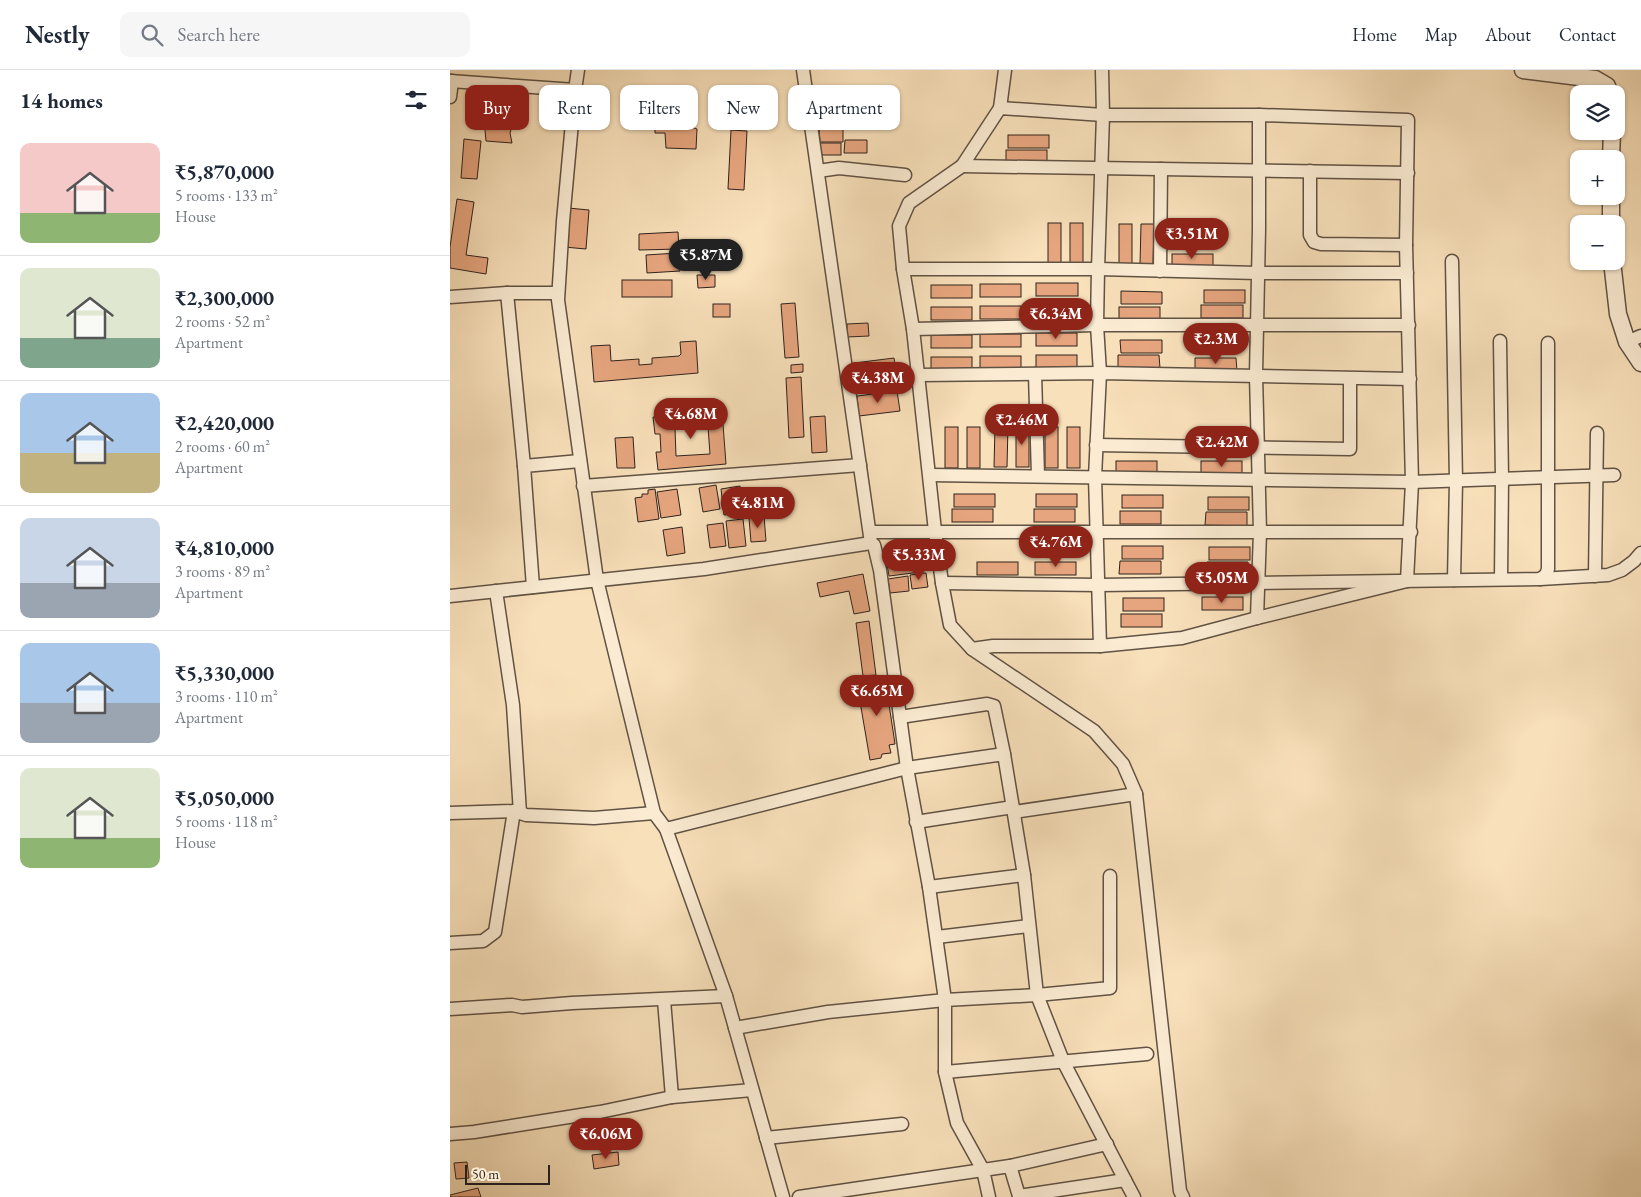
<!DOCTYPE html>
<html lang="en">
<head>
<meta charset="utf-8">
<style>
  body { margin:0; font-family:"EB Garamond",serif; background:#f6f6f7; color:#1f2937; height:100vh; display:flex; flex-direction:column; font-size:19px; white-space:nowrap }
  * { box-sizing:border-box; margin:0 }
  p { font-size:16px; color:#747a83 }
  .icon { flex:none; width:28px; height:28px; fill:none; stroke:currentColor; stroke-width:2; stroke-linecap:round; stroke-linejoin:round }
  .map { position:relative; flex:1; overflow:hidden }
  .details { display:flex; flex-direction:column; background:#fff; width:450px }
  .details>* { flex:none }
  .banner { position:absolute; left:15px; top:15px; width:475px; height:45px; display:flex; gap:10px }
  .tools { position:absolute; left:1120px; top:15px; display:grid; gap:10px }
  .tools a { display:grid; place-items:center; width:55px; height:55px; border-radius:10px; background:#fff; box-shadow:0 1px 4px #0004; font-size:25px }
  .scale { position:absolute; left:15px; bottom:12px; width:85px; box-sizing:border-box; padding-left:5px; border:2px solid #2e221d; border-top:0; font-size:14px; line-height:18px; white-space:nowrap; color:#2e221d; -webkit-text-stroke:4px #faebd2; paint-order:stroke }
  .price { position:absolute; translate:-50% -42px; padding:0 11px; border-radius:18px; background:#8f2418; color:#fff; font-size:16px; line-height:32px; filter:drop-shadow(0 1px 2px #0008) }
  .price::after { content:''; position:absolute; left:50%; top:30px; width:15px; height:11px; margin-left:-8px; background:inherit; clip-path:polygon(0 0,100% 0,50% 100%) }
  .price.on { background:#222; color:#fff }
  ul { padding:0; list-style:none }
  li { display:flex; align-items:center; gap:15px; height:125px; padding:0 20px }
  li+li { border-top:1px solid #e0e1e3 }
  li span { display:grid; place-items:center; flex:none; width:140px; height:100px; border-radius:10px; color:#555 }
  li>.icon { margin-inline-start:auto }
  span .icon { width:60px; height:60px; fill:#fffc; stroke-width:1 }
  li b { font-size:21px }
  h2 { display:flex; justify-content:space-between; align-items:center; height:60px; padding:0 20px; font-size:21px }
  .tag { padding:0 18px; border-radius:10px; background:#fff; box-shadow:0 1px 4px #0004; font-size:18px; line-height:45px }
  .tag.on { background:#8f2418; color:#fff }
  header { display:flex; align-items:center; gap:30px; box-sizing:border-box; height:70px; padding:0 25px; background:#fff; border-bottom:1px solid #e0e1e3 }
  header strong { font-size:24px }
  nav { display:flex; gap:28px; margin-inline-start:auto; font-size:18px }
  .search { width:350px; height:45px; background:#f6f6f7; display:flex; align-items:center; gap:12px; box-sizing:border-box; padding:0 18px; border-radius:10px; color:#747a83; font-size:19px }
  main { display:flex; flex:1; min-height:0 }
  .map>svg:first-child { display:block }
  .building { fill:#e6a57e; stroke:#2e221d; fill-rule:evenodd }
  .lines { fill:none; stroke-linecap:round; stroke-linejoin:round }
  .minor-casing { stroke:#605244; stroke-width:15 }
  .tertiary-casing { stroke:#605244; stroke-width:19 }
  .minor { stroke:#faebd2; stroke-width:12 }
  .tertiary { stroke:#faebd2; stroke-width:16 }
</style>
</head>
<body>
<header>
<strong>Nestly</strong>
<div class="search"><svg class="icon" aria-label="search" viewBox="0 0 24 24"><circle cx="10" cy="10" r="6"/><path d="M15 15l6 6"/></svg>Search here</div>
<nav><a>Home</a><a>Map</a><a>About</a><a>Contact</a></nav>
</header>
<main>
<section class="details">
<h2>14 homes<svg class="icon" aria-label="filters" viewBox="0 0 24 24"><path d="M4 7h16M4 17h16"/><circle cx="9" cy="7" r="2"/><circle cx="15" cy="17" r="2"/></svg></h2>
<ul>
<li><span style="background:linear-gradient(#f6c9c9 70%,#8fb573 0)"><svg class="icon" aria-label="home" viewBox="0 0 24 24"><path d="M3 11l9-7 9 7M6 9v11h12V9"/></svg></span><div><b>₹5,870,000</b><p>5 rooms · 133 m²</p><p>House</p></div></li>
<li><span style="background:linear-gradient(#dfe7d0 70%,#7fa58c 0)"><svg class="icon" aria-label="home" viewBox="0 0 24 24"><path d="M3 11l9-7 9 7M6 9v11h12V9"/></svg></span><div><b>₹2,300,000</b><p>2 rooms · 52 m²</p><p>Apartment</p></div></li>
<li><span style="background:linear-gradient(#a9c7e8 60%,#c2b280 0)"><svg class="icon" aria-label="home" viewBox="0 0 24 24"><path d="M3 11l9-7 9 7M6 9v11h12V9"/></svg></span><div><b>₹2,420,000</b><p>2 rooms · 60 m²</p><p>Apartment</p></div></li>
<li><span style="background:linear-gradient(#c9d6e8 65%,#9aa5b1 0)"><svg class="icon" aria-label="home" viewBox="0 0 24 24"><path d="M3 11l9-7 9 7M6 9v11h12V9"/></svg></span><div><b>₹4,810,000</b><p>3 rooms · 89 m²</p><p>Apartment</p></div></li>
<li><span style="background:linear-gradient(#a9c7e8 60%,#9aa5b1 0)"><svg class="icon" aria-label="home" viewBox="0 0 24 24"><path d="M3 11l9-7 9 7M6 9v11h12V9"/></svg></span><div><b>₹5,330,000</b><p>3 rooms · 110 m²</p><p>Apartment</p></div></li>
<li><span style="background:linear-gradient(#dfe7d0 70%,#8fb573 0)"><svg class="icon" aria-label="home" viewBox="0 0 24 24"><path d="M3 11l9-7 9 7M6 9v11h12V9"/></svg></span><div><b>₹5,050,000</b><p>5 rooms · 118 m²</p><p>House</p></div></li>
</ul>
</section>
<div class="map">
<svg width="1191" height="1127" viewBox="0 0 1191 1127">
  <rect width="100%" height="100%" fill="#f8e0ba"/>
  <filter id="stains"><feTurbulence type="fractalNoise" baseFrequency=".004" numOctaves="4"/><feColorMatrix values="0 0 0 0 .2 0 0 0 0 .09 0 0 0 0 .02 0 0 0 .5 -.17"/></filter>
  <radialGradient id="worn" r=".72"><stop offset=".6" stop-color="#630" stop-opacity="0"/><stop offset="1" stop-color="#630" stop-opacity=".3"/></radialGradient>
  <g class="building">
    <polygon points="38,47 63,53 60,63 62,73 36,71 35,60"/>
    <polygon points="215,55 239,56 247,59 246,79 216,78 215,63 205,63 205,56 215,57"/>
    <polygon points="369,58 393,58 393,72 370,72"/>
    <polygon points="281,60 297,61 294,120 278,119"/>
    <rect x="558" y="65" width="41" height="13"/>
    <polygon points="14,69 31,71 27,109 11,108"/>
    <polygon points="395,70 417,70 417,83 394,83"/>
    <rect x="367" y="73" width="24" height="12"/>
    <rect x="556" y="80" width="41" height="13"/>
    <polygon points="7,129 24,132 16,185 38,188 36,204 0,198 0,177"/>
    <polygon points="118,138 139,140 136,179 114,177"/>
    <rect x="598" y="153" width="13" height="41"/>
    <rect x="620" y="153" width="13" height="41"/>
    <rect x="669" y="154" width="13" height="41"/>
    <polygon points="691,154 704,154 703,195 690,195"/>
    <polygon points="228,162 229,179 189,180 189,164"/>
    <polygon points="228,183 230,201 197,203 196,185"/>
    <rect x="722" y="184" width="41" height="13"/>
    <polygon points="247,205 265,205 265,217 248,218"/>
    <rect x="172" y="210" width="50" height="17"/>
    <rect x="586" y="213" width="42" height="13"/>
    <rect x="530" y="214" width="41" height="13"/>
    <rect x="481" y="215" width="41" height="13"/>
    <rect x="754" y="220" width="41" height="13"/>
    <polygon points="671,221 712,222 712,234 671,234"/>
    <polygon points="345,233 349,287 335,288 331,234"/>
    <rect x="263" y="234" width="17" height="13"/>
    <rect x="586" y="235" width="42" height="13"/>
    <rect x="751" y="235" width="42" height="13"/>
    <rect x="530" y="236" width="41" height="13"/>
    <rect x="481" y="237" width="41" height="13"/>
    <rect x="669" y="237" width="41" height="13"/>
    <polygon points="418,253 419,266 397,267 397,254"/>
    <rect x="586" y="263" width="41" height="13"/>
    <rect x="530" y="264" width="41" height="13"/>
    <rect x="481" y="265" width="41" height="13"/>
    <polygon points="670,270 712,270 712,283 671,283"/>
    <polygon points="246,271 248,303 144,312 141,276 160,275 161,291 189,289 189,295 202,294 202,288 229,286 231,284 230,272"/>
    <rect x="586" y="285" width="41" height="13"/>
    <polygon points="668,285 709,285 710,298 668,298"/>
    <rect x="530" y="286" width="41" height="13"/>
    <rect x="481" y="287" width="41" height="13"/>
    <polygon points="444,288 446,301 406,307 404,293"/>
    <polygon points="745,288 786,288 787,301 745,301"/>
    <polygon points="353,294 353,302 341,303 341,295"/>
    <polygon points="445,305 447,316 406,322 404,310"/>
    <polygon points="351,307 354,367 339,368 336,308"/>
    <polygon points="447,321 450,341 409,346 407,326"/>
    <path d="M272,341L276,394L208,400L206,382H211L210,364H205L203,347ZM258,357L260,384L226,386L225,359Z"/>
    <polygon points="375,346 377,382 362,383 360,347"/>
    <polygon points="545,356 558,356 557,397 544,397"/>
    <rect x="566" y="356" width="13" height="41"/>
    <rect x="495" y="357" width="13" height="41"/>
    <rect x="517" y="357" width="13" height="41"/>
    <rect x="595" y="357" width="13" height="41"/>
    <rect x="617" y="357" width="13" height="41"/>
    <polygon points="183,367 185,398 167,398 165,368"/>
    <rect x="666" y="391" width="41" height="13"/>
    <rect x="751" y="391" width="41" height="13"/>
    <polygon points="266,415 270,439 253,442 249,418"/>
    <polygon points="290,416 293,443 274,445 271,419"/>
    <polygon points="312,418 314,436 296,438 294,420"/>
    <polygon points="205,419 209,449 188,452 185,428 192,427 192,424 198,424 198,420"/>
    <polygon points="227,419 231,445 211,448 207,422"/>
    <rect x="504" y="424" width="41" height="13"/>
    <rect x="586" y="424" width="41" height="13"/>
    <rect x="672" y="425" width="41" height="13"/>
    <rect x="758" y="427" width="41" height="13"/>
    <rect x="502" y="439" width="41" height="13"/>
    <rect x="584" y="439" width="41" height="13"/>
    <rect x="670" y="441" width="41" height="13"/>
    <polygon points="756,442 797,442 797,456 755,455"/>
    <polygon points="314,446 316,471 301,472 299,448"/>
    <polygon points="293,449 296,476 279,478 276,451"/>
    <polygon points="273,453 276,476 260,478 257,455"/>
    <polygon points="232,457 235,483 217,486 213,460"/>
    <rect x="672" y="476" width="41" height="13"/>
    <rect x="759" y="477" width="41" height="13"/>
    <polygon points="470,490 471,502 439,506 437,494"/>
    <polygon points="670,491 711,491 711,504 669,504"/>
    <rect x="527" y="492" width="41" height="13"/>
    <rect x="585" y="492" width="41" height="13"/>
    <polygon points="757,492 798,492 798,505 756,505"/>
    <polygon points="476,503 478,517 462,519 460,505"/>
    <polygon points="413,504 420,541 404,544 399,521 370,527 367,513"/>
    <polygon points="458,506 459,521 440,523 438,509"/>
    <rect x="752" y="527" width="41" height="13"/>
    <rect x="673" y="528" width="41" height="13"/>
    <rect x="671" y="544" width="41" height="13"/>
    <polygon points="419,551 426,605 413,606 406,553"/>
    <polygon points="439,608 440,620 437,621 445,674 439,675 441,683 432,684 431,688 420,690 407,614"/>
    <polygon points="168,1082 169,1095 144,1099 142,1085"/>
    <polygon points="17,1092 19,1108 6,1109 4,1093"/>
    <polygon points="28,1118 31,1127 0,1127 0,1125"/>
  </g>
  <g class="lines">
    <g class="minor-casing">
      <g id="minor">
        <polyline points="353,0 421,473 424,475 430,500 457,698 554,684 574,805 587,925 613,991 675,1110"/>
        <polyline points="0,11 125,20 113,151 108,230 147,510 204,743 216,759 276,926 333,1127"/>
        <polyline points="125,20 128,0"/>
        <polyline points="0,27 2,11"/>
        <polygon points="550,38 653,45 809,45 958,50 956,175 962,412 957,511 807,548 732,568 650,576 543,576 522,579 500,555 492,513 485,461 463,259 453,199 449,156 459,133 512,96"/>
        <polyline points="550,38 555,0"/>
        <polyline points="512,96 958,103"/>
        <polyline points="368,101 389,98 455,105"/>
        <polyline points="860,101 860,165 864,172 871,174 956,175"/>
        <polyline points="1002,191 1006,411 1004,510"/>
        <polyline points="453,199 648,199 808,203 957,203"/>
        <polyline points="710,201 711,99"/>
        <polyline points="57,223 74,396"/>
        <polyline points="0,227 57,223 108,223"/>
        <polyline points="463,259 647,255 959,255"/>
        <polyline points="1050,271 1052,409 1051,509"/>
        <polyline points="1177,272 1191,266"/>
        <polyline points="585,304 588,406"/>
        <polyline points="468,305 650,303 960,309"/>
        <polyline points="646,375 900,379 900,309"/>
        <polyline points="480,405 962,412 1164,405"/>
        <polyline points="133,416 410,395"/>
        <polyline points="420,462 961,462"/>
        <polyline points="1145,506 1147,363"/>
        <polyline points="1090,509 1158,505 1172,500 1184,491 1191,483"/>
        <polyline points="492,513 649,515 1090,509 1096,505 1098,499 1098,273"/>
        <polyline points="83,517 74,396 130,391"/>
        <polyline points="0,526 254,499 421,473"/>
        <polyline points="807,548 810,462 806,305 809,159 809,45"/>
        <polyline points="650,576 645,407 650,303 647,255 648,199 653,45 652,0"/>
        <polyline points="522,579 644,661 673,694 686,724 730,1121 733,1127"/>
        <polyline points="450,647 537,634 544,636 554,684"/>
        <polyline points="564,742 686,724"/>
        <polyline points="0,743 64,741 70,743 63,635 46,521"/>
        <polyline points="70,743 76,745 144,748 204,743"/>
        <polyline points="466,752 563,737"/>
        <polyline points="216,759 457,698 479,817 495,930 378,942 285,958"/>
        <polyline points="479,817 574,805"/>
        <polyline points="487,867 579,856"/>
        <polyline points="0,873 33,871 45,862 64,741"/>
        <polyline points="214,930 222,1027"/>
        <polyline points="0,939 62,935 72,937 122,933 276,926"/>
        <polyline points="495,1002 495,930 587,925 660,918 660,806"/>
        <polyline points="0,1064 24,1062 150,1042 222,1027 302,1020"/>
        <polyline points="316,1068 452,1054"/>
        <polyline points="560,1096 657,1074"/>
        <polyline points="349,1127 533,1100 507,1053 495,1002 697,984"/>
        <polyline points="539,1127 533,1100 560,1096 569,1126 675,1110 684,1127"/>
      </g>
    </g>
    <g class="tertiary-casing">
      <g id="tertiary">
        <polyline points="1073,0 1145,9 1157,16 1160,24"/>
        <polyline points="1161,89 1162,61"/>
        <polyline points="1161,154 1161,126"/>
        <polyline points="1162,191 1168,244 1177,272 1191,293"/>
      </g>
    </g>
    <use href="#minor" class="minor"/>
    <use href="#tertiary" class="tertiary"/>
  </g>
  <rect width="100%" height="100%" filter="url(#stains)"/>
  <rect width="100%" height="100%" fill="url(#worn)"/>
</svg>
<div class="tools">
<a><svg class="icon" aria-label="layers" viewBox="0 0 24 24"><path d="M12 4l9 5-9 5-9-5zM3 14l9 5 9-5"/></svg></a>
<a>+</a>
<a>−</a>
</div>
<div class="scale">50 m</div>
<b class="price" style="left:742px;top:190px">₹3.51M</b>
<b class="price on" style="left:256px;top:211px">₹5.87M</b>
<b class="price" style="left:606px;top:270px">₹6.34M</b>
<b class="price" style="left:766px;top:295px">₹2.3M</b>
<b class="price" style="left:428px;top:334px">₹4.38M</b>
<b class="price" style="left:241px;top:370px">₹4.68M</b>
<b class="price" style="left:572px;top:376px">₹2.46M</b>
<b class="price" style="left:772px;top:398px">₹2.42M</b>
<b class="price" style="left:308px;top:459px">₹4.81M</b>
<b class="price" style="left:606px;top:498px">₹4.76M</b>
<b class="price" style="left:469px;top:511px">₹5.33M</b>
<b class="price" style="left:772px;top:534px">₹5.05M</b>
<b class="price" style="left:427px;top:647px">₹6.65M</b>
<b class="price" style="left:156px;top:1090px">₹6.06M</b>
<div class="banner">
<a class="tag on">Buy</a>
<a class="tag">Rent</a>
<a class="tag">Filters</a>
<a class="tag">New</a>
<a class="tag">Apartment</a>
</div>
</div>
</main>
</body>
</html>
